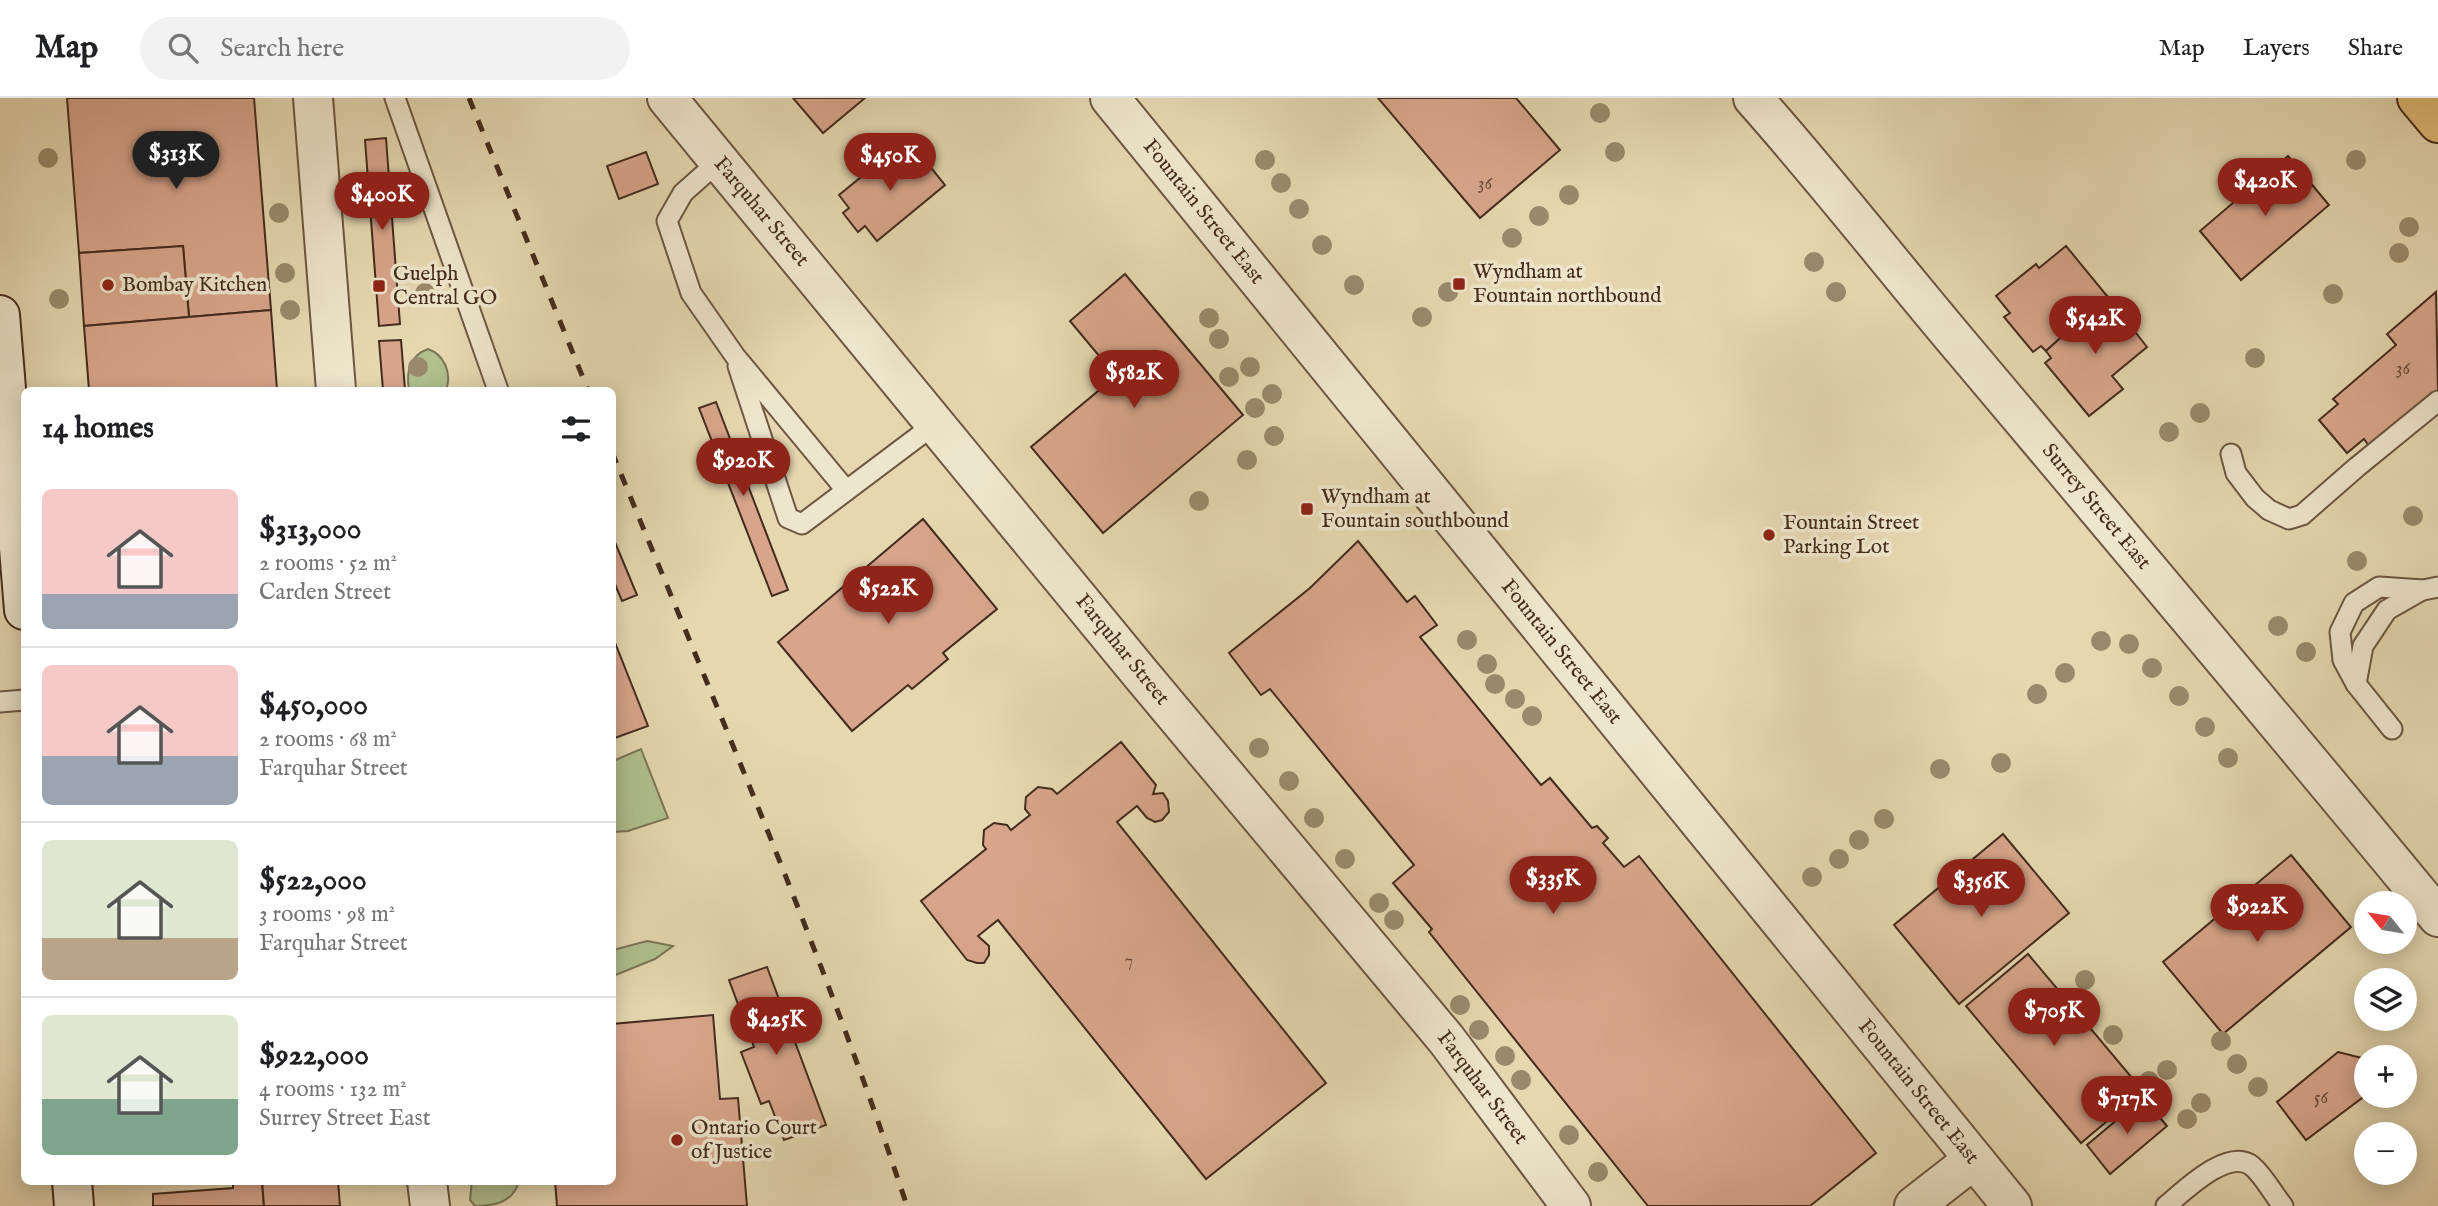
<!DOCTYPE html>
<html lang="en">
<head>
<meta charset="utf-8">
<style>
  body { margin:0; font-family:"IM FELL English",serif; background:#f2f2f2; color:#202124; height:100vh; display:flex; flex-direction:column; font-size:26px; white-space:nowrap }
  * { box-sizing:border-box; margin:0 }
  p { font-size:23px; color:#757577 }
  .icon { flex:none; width:38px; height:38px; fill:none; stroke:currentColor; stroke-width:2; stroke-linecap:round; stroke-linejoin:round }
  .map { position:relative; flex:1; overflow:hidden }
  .sheet { position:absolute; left:21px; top:289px; width:595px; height:798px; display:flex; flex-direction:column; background:#fff; border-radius:10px; box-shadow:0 4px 18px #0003 }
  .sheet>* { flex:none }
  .needle { width:46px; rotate:300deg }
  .controls { position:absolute; left:2354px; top:793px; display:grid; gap:14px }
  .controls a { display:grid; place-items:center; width:63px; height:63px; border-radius:50%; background:#fff; box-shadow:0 4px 18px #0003; font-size:35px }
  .price { position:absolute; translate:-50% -60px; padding:0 16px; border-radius:24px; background:#8f2418; color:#fff; font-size:23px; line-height:46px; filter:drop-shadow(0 2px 4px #0008) }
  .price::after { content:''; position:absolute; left:50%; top:42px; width:21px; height:16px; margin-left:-10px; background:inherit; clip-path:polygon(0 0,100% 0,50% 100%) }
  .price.active { background:#222; color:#fff }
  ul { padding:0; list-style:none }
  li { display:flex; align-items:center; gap:21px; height:175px; padding:0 21px }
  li+li { border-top:2px solid #e0e0e0 }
  li span { display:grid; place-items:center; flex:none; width:196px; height:140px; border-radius:10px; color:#555 }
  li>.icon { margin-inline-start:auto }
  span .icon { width:84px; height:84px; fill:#fffc; stroke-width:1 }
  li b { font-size:30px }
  h2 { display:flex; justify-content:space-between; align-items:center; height:84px; padding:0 21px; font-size:30px }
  header { display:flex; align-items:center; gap:42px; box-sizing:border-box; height:98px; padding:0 35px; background:#fff; border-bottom:2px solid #e0e0e0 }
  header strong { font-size:33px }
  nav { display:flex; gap:38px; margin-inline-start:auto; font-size:24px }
  .search { width:490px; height:63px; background:#f2f2f2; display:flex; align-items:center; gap:18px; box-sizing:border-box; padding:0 24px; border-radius:38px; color:#757577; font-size:26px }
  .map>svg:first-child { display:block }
  .green { fill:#b0c08f; stroke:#7a7656; stroke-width:2 }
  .building { fill:#d8a58c; stroke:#442c1d; stroke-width:2 }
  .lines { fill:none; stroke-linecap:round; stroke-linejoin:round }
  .lane-casing { stroke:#6c5742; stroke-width:23 }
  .street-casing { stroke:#6c5742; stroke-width:42 }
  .secondary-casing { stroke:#442c1d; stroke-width:42 }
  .primary-casing { stroke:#442c1d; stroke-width:42 }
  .lane { stroke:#eee6cc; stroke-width:19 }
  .street { stroke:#eee6cc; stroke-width:38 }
  .secondary { stroke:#eee6cc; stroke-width:38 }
  .primary { stroke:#e2bc78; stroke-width:38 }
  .rail { stroke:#442c1d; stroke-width:5; stroke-dasharray:12 12; stroke-linecap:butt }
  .tree { fill:#998a6c }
  .poi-dot { fill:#8f2418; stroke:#eee6cc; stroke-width:2.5 }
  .labels { text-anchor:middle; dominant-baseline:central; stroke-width:7; stroke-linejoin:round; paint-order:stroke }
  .number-label { font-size:18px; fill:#694a39 }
  .street-label { font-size:21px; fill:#442c1d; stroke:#eee6cc }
  .poi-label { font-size:21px; fill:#442c1d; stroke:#eee6cc; text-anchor:start }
</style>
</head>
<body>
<header>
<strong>Map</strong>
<div class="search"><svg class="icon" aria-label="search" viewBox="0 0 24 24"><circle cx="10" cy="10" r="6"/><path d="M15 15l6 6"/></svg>Search here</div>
<nav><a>Map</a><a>Layers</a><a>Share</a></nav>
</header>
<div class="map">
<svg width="2438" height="1108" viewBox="0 0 2438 1108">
  <rect width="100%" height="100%" fill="#e5d8b1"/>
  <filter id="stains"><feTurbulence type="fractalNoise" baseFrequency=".00286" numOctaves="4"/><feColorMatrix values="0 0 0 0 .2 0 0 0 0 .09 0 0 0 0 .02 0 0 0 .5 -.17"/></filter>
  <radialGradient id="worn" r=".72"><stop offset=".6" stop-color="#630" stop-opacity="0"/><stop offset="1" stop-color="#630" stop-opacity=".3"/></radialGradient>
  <g class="green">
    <path d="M428,251C445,257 452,276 446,292H409C406,274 409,258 428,251Z"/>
    <polygon points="641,651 668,720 628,733 613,734 613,663"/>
    <polygon points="647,843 673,848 655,861 613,878 613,852"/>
    <path d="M472,1083H519C513,1105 494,1108 475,1108L470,1102Z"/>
  </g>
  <g class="building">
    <polygon points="67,0 254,0 271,212 189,219 183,148 79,155"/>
    <polygon points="793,0 865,0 823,35"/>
    <polygon points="1378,0 1516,0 1560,52 1480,120"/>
    <polygon points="386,40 400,226 379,228 365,42"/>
    <polygon points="898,49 910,64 920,56 945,87 877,143 865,128 858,134 843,115 849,110 839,97"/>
    <polygon points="646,54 658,86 619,101 607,68"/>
    <polygon points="2288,58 2329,107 2241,182 2200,133"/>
    <polygon points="183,148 189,219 84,228 79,155"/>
    <polygon points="2066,148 2107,198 2046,253 2041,248 2033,254 2004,219 2010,215 1996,198 2036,166 2039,170"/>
    <polygon points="1125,176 1243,317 1103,435 1031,349 1116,278 1070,223"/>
    <polygon points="2436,194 2438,294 2371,351 2364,341 2347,355 2319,322 2338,306 2333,301 2396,247 2387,236"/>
    <polygon points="2107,198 2147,249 2112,278 2123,291 2089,318 2045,265 2051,260 2046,253"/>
    <polygon points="271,212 277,292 89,292 84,228"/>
    <polygon points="401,242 405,292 383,292 379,243"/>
    <polygon points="716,304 788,492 772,498 699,310"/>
    <polygon points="923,421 997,511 943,555 948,561 912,591 908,587 852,633 778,544"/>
    <polygon points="612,437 637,497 622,503 612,479"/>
    <polygon points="1358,443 1407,504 1415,498 1437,527 1420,539 1541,687 1550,680 1592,730 1597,728 1608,740 1603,745 1624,769 1639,758 1876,1055 1810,1108 1648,1108 1429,834 1432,831 1393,785 1414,767 1270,591 1261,597 1229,555 1310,490"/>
    <polygon points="612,537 648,628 612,641"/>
    <polygon points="1121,644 1156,687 1153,696 1163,695 1168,703 1169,714 1162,722 1155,724 1147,720 1137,708 1117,724 1326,985 1206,1081 998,822 978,838 989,848 989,857 984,865 977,865 967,862 921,803 986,751 983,747 984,732 994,725 1007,727 1011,732 1030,717 1025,711 1026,699 1038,689 1052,691 1057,696"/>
    <polygon points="2003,736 2069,815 1959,906 1894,827"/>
    <polygon points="2291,757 2351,829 2223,936 2163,864"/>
    <polygon points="2028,856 2143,993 2081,1045 1966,908"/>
    <polygon points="767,869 826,1027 784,1042 769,1003 761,1006 741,954 754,949 729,882"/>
    <polygon points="713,917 720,1001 738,1000 747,1108 557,1108 555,1083 612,1083 612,926"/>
    <polygon points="2338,954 2366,961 2366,997 2306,1042 2277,1004"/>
    <polygon points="2143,1000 2167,1028 2110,1076 2087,1047"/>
    <polygon points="233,1083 262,1083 264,1108 153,1108 153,1096 233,1090"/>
    <polygon points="262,1083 338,1083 340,1108 264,1108"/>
  </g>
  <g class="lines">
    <g class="lane-casing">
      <g id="lane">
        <polyline points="395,0 498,292"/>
        <polyline points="719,63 683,95 667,123 691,195 735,258 846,392"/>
        <polyline points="738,268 788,420 802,426 935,326"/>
        <polyline points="2231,356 2236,375 2255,400 2269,412 2289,421 2302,417 2357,369 2438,303"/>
        <polyline points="2356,586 2363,548 2387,512 2422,492"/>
        <polyline points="0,604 24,602"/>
        <polyline points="2392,631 2356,586 2343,562 2340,534 2354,505 2379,489 2423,492 2438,489"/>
        <path d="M2166,1108C2183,1094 2228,1049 2252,1068C2264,1078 2273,1096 2283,1108"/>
      </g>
    </g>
    <g class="street-casing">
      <g id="street">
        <polyline points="313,0 336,292"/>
        <polyline points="667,0 1140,575 1446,941 1571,1108"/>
        <polyline points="1110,0 2012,1108"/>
        <path d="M1753,0C1825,81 1892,167 1963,251C2122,440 2281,628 2438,819"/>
        <polyline points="427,1083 430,1108"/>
        <polyline points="1914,1108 1973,1062"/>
      </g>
    </g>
    <g class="secondary-casing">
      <g id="secondary">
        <polyline points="0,217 24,512"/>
        <polyline points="72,1083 74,1108"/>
      </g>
    </g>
    <g class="primary-casing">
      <polyline id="primary" points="2417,0 2438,25"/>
    </g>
    <use href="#lane" class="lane"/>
    <use href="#street" class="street"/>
    <use href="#secondary" class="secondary"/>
    <use href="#primary" class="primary"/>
    <g class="rail">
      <polyline points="469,0 588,292"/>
      <path d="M612,354C714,604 822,852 907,1108"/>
    </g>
  </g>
  <g class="tree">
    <circle cx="1600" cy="15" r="10"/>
    <circle cx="1615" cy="54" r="10"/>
    <circle cx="48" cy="60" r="10"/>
    <circle cx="1265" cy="62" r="10"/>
    <circle cx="2356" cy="62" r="10"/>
    <circle cx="1281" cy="85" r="10"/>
    <circle cx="1569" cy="97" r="10"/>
    <circle cx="1299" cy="111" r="10"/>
    <circle cx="279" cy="115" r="10"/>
    <circle cx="1539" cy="118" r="10"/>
    <circle cx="2409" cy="129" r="10"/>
    <circle cx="1512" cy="140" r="10"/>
    <circle cx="1322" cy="147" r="10"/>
    <circle cx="2399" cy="155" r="10"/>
    <circle cx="1814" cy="164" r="10"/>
    <circle cx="285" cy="175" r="10"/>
    <circle cx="1354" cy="187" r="10"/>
    <circle cx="1448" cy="194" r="10"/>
    <circle cx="1836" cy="194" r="10"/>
    <circle cx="425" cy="195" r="10"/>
    <circle cx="2333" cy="196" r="10"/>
    <circle cx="59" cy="201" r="10"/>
    <circle cx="290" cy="212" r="10"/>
    <circle cx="1422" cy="219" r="10"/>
    <circle cx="1209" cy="220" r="10"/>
    <circle cx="1219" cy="241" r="10"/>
    <circle cx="2255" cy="260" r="10"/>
    <circle cx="418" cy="269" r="10"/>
    <circle cx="1250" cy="269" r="10"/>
    <circle cx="1229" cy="279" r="10"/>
    <circle cx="1272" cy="296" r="10"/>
    <circle cx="1255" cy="310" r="10"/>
    <circle cx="2200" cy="315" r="10"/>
    <circle cx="2169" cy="334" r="10"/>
    <circle cx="1274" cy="338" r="10"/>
    <circle cx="1247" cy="362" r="10"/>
    <circle cx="1199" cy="403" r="10"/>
    <circle cx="2413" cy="418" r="10"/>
    <circle cx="2357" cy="463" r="10"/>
    <circle cx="2278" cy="528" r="10"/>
    <circle cx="1467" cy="542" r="10"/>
    <circle cx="2101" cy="543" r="10"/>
    <circle cx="2129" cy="546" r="10"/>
    <circle cx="2306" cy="554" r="10"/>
    <circle cx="1487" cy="566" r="10"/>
    <circle cx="2152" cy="570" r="10"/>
    <circle cx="2065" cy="575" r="10"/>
    <circle cx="1495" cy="586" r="10"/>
    <circle cx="2037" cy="596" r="10"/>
    <circle cx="2179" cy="598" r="10"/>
    <circle cx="1515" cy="601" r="10"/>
    <circle cx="1532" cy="618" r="10"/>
    <circle cx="2205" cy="629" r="10"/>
    <circle cx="1259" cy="650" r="10"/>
    <circle cx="2228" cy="660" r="10"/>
    <circle cx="2001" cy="665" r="10"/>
    <circle cx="1940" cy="671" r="10"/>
    <circle cx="1289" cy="683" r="10"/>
    <circle cx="1314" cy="720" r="10"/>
    <circle cx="1884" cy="721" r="10"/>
    <circle cx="1859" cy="742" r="10"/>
    <circle cx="1345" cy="761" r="10"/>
    <circle cx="1839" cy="761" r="10"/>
    <circle cx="1812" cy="779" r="10"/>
    <circle cx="1379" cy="805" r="10"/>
    <circle cx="1394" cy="822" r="10"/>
    <circle cx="2085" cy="882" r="10"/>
    <circle cx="1460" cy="907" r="10"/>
    <circle cx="1479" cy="932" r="10"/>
    <circle cx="2113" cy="937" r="10"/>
    <circle cx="2221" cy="943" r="10"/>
    <circle cx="1505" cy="958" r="10"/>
    <circle cx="2237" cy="966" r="10"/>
    <circle cx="2167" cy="972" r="10"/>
    <circle cx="1521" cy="982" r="10"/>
    <circle cx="2149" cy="983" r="10"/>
    <circle cx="2258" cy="989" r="10"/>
    <circle cx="2201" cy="1005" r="10"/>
    <circle cx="2187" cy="1021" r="10"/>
    <circle cx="1569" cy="1037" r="10"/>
    <circle cx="1598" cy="1074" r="10"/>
  </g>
  <g class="poi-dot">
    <rect x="1452" y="179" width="14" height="14" rx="3.5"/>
    <circle cx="108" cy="187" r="7"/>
    <rect x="372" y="181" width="14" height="14" rx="3.5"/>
    <rect x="1300" y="404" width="14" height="14" rx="3.5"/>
    <circle cx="1769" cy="437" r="7"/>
    <circle cx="677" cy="1042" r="7"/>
  </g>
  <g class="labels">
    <g class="number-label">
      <text x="1485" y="86">36</text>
      <text x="2403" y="271">36</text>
      <text x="1129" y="863">7</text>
      <text x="2321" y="1000">56</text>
    </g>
    <g class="street-label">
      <text transform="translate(761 114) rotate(50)">Farquhar Street</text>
      <text transform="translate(1203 114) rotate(51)">Fountain Street East</text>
      <text transform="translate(2096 409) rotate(50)">Surrey Street East</text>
      <text transform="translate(1122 552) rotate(51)">Farquhar Street</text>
      <text transform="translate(1561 554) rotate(51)">Fountain Street East</text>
      <text transform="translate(1482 990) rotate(53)">Farquhar Street</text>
      <text transform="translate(1918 994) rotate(51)">Fountain Street East</text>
    </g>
    <g class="poi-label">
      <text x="1473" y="174">Wyndham at<tspan x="1473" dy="24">Fountain northbound</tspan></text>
      <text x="393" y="176">Guelph<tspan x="393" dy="24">Central GO</tspan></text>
      <text x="122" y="187">Bombay Kitchen</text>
      <text x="1321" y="399">Wyndham at<tspan x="1321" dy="24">Fountain southbound</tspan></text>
      <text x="1783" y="425">Fountain Street<tspan x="1783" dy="24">Parking Lot</tspan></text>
      <text x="691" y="1030">Ontario Court<tspan x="691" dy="24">of Justice</tspan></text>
    </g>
  </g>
  <rect width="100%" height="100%" filter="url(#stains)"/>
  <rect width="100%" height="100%" fill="url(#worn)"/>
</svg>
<div class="controls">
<a><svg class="needle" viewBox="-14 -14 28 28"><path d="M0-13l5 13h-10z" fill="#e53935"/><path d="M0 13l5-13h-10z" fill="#757577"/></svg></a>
<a><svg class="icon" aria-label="layers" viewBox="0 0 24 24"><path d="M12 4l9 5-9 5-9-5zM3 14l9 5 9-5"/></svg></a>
<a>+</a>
<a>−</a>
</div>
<b class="price active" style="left:176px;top:93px">$313K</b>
<b class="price" style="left:890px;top:95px">$450K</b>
<b class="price" style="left:2265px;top:120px">$420K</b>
<b class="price" style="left:382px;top:134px">$400K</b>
<b class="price" style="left:2095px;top:258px">$542K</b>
<b class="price" style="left:1134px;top:312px">$582K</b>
<b class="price" style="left:743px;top:400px">$920K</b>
<b class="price" style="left:888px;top:528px">$522K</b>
<b class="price" style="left:1553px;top:818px">$335K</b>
<b class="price" style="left:1981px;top:821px">$356K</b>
<b class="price" style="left:2257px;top:846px">$922K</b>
<b class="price" style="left:2054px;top:950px">$705K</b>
<b class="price" style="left:776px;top:959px">$425K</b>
<b class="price" style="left:2127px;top:1038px">$717K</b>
<section class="sheet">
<h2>14 homes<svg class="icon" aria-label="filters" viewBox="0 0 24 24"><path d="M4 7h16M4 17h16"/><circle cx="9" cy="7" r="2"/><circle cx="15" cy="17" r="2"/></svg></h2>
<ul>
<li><span style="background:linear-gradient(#f6c9c9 75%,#9aa5b1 0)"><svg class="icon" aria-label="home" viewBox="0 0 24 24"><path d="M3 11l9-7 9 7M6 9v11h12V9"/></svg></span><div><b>$313,000</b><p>2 rooms · 52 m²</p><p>Carden Street</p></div></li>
<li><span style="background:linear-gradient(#f6c9c9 65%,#9aa5b1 0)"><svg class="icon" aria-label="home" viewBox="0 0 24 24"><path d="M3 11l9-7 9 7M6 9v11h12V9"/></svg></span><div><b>$450,000</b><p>2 rooms · 68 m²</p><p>Farquhar Street</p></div></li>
<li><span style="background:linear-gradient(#dfe7d0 70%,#b9a48a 0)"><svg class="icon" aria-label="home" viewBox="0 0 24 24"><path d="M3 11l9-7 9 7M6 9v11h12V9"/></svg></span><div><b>$522,000</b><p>3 rooms · 98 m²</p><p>Farquhar Street</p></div></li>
<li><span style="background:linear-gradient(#dfe7d0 60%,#7fa58c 0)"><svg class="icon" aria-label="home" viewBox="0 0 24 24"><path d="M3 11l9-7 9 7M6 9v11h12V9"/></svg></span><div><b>$922,000</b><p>4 rooms · 132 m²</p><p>Surrey Street East</p></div></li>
</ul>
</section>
</div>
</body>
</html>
